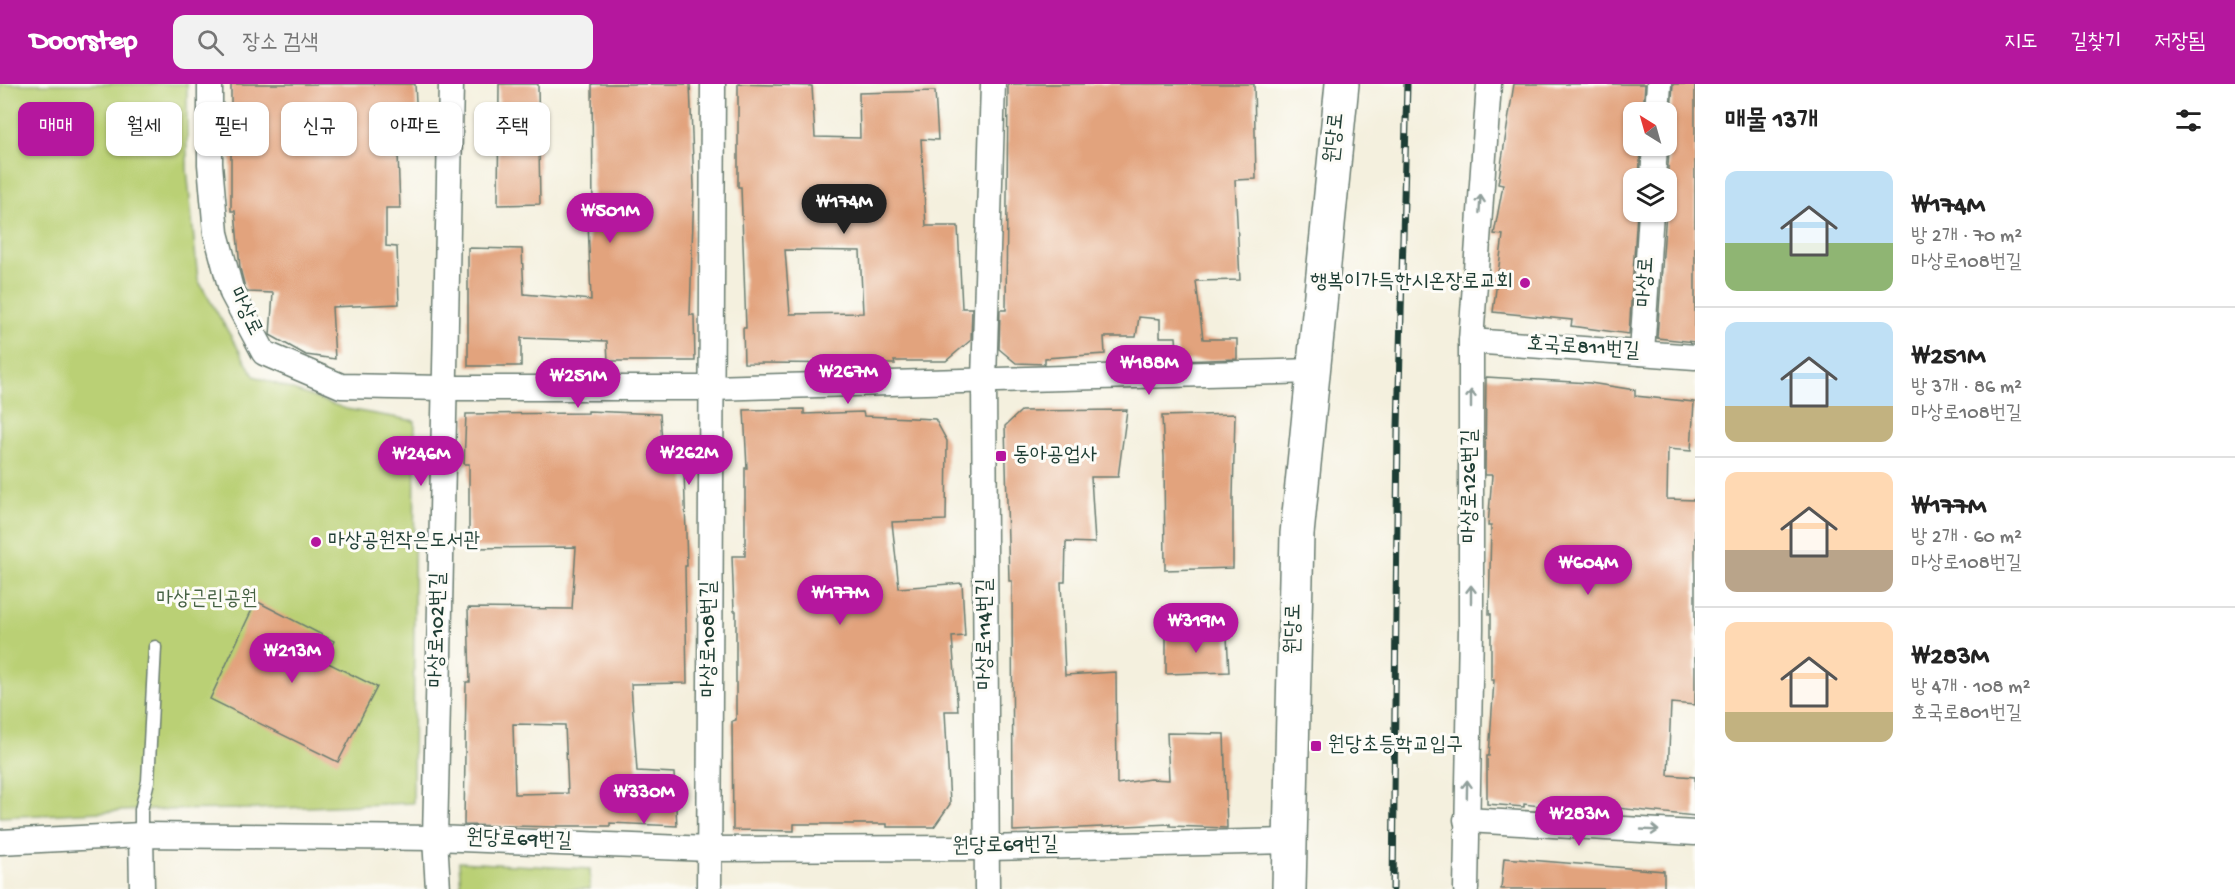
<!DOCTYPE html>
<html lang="ko">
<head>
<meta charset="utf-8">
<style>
  body { margin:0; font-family:"Gochi Hand","Poor Story",sans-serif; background:#f2f2f2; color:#222; height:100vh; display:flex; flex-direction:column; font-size:22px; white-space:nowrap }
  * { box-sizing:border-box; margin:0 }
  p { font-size:20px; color:#767676 }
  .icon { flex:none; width:33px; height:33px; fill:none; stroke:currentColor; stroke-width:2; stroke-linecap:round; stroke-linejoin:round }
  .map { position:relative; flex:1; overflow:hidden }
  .drawer { display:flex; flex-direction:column; background:#fff; width:540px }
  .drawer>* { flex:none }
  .guide { position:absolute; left:18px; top:18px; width:570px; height:54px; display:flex; gap:12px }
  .needle { width:39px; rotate:323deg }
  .fabs { position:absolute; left:1623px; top:18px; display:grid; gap:12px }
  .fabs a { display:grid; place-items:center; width:54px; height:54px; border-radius:12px; background:#fff; box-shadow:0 2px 4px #0004; font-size:30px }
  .price { position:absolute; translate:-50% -51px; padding:0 14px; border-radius:21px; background:#b5179e; color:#fff; font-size:20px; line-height:39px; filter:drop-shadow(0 2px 3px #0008) }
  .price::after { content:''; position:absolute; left:50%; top:36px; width:18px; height:14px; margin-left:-9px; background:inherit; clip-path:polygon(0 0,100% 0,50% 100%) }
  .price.selected { background:#222; color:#fff }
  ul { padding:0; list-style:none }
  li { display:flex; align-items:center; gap:18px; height:150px; padding:0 30px }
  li+li { border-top:2px solid #e0e0e0 }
  li span { display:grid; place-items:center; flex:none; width:168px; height:120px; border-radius:12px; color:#555 }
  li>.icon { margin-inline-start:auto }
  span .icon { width:72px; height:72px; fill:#fffc; stroke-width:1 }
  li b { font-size:26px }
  h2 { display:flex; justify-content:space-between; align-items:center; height:72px; padding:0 30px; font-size:26px }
  .pill { padding:0 21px; border-radius:12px; background:#fff; box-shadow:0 2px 4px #0004; font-size:21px; line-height:54px }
  .pill.selected { background:#b5179e; color:#fff }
  header { display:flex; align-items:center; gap:36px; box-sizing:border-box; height:84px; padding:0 30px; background:#b5179e; color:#fff }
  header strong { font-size:28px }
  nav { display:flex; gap:33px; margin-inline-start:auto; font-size:21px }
  .search { width:420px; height:54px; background:#f2f2f2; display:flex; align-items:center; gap:15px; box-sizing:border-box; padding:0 21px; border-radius:12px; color:#767676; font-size:22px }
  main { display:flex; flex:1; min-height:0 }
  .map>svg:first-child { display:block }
  .green { fill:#bad074; stroke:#6c8654; stroke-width:1.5 }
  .building { fill:#e2a37d; fill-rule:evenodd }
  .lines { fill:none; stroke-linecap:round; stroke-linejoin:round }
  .service-casing { stroke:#6a7c70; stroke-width:15 }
  .minor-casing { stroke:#6a7c70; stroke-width:27 }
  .secondary-casing { stroke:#6a7c70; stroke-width:36 }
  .service { stroke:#fff; stroke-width:12 }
  .minor { stroke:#fff; stroke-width:24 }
  .secondary { stroke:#fff; stroke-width:33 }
  .rail-casing { stroke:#1f3d34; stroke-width:7 }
  .rail { stroke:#fdfcf7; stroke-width:4.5; stroke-dasharray:14; stroke-linecap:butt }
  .oneway { stroke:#8f9e9a }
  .poi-dot { fill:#b5179e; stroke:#fdfcf7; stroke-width:2 }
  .labels { text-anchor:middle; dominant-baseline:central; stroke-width:6; stroke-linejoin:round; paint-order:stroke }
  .street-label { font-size:21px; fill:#1f3d34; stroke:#fdfcf7 }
  .poi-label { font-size:21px; fill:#1f3d34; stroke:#fdfcf7; text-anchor:start }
  .park-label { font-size:21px; fill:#466244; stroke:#fdfcf7 }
</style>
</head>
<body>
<header>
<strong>Doorstep</strong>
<div class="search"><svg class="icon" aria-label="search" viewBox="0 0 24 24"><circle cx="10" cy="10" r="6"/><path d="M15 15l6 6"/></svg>장소 검색</div>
<nav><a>지도</a><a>길찾기</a><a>저장됨</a></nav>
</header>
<main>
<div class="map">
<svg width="1695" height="805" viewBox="0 0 1695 805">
  <rect width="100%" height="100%" fill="#fdfcf7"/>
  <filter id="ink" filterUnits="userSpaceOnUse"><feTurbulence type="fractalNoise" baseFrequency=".0167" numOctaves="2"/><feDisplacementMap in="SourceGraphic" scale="12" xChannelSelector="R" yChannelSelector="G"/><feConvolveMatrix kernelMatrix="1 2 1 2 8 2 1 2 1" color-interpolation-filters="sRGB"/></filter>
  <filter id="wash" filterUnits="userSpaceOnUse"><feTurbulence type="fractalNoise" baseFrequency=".008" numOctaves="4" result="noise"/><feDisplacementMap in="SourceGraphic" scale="24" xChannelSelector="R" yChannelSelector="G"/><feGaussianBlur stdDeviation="1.35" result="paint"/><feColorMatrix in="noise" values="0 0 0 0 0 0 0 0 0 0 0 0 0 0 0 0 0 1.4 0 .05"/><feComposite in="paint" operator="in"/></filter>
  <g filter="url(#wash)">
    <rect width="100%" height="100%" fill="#f4f0de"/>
    <g class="green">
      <polygon points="0,0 187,0 187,85 198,196 254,292 346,325 415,337 413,719 255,725 141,726 0,733"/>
      <polygon points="459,778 590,785 590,805 461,805"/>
    </g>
    <g id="blocks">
      <g class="building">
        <polygon points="231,0 415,0 419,71 398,70 400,124 386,124 386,162 397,163 399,220 332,223 335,275 306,271 270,251 273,209 248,208 245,204 240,184 235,127 231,127"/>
        <polygon points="499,0 538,0 540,120 498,121"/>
        <polygon points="592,0 690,0 694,102 690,231 694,231 695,277 608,277 607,257 521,254 521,282 468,282 468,164 522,165 524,210 591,216 588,136 593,136"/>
        <path d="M738,0L812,2L815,53L860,54L859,9L935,7L938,56L921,55L926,142H958L962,224H972L971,256L946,277H894L895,280L744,279L743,244H746L741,103H738ZM785,166L860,167L863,229L790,230Z"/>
        <polygon points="1008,0 1254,0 1256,95 1235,96 1240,196 1196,197 1203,255 1237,255 1237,275 1178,277 1176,253 1160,253 1160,235 1139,233 1136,253 1104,253 1105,270 1045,274 1045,280 1016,279 999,265 1000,226 1006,226"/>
        <polygon points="1514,0 1645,0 1643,28 1634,28 1634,62 1641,62 1639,94 1634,94 1634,128 1637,128 1629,250 1571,242 1572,236 1493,228 1503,151 1494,150 1503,101 1498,100"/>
        <polygon points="1673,0 1695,0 1695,258 1657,254 1666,128 1669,63 1666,54 1666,38 1671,29"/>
        <polygon points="1486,293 1590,299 1635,306 1635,312 1694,318 1691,367 1668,365 1667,415 1695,416 1695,621 1671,619 1668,691 1695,693 1695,732 1597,722 1597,729 1524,720 1524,723 1487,720 1487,672 1489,672 1494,596 1491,596 1491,530 1489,530 1491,442 1488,442 1492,391 1485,391"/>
        <polygon points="804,325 804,330 863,328 864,332 935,335 947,357 946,436 892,438 899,504 962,499 965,552 952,553 958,627 945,627 950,720 934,743 887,743 887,740 794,740 794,747 733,746 732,637 736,636 736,527 734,527 732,472 745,472 745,384 747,384 744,326"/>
        <polygon points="1127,326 1118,393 1091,393 1095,459 1066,458 1065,498 1061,498 1065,591 1116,588 1117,700 1150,695 1169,696 1167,649 1224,650 1227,744 1170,742 1170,740 1013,747 1012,497 1009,497 1005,342 1021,327"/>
        <path d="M588,327L660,330L664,386H684L687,482H685L687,599L631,600L637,687L674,689L677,742L610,739V742H557V743L464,741L466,598H470L468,524L572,525L576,463L469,464V380H464L466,330L588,329ZM513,640L565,641L568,709L515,710Z"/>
        <polygon points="1235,330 1233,413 1233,484 1165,486 1164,372 1162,332"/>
        <polygon points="256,517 334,557 324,577 377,603 338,678 210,615"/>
        <polygon points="1166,550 1227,553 1229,588 1166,590"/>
        <polygon points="1504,774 1664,787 1664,805 1501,805"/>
      </g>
    </g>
  </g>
  <g filter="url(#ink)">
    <use href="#blocks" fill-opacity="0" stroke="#6a7c70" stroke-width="1.5"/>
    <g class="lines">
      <g class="service-casing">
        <polyline id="service" points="141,751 141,726 148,697 155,563"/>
      </g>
      <g class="minor-casing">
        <g id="minor">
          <polyline points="210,0 210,80 216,149 232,209 264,269 341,302 444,304 711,304 1313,287"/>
          <polyline points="1657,28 1659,0"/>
          <polyline points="1653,94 1655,62"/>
          <polyline points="1471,257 1695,273"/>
          <polyline points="1642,269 1651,128"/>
          <polyline points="1466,736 1695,749"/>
          <polyline points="141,751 142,805"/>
          <polyline points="0,758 141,751 435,754 709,765 987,764 1291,757"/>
          <polyline points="438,805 435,754 437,666 451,0"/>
          <polyline points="709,805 713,0"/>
          <polyline points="987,805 984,296 993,0"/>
          <polyline points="1466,805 1471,545 1471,257 1489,0"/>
        </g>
      </g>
      <g class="secondary-casing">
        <polyline id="secondary" points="1289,805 1297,450 1342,0"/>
      </g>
      <use href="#service" class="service"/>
      <use href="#minor" class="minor"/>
      <use href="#secondary" class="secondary"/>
      <g class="rail-casing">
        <polyline id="rail" points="1393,805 1398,344 1407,0"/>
      </g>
      <use href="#rail" class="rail"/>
    </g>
    <defs><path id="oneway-shaft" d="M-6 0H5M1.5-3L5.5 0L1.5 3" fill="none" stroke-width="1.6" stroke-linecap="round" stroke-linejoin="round" transform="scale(1.5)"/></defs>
    <g class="oneway">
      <use href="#oneway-shaft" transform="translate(1480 120) rotate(-86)"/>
      <use href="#oneway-shaft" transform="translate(1471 315) rotate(-90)"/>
      <use href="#oneway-shaft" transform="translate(1471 510) rotate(-90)"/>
      <use href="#oneway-shaft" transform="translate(1467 705) rotate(-89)"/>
      <use href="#oneway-shaft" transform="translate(1650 746) rotate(3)"/>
    </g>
  </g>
  <g class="poi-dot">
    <circle cx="1525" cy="199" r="6"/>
    <rect x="995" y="366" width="12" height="12" rx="3"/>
    <circle cx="316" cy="458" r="6"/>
    <rect x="1310" y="656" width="12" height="12" rx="3"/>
  </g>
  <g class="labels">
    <g class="street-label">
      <text transform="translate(1336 54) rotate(-84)">원당로</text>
      <text transform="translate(1647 198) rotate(-87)">마상로</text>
      <text transform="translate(244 228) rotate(64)">마상로</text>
      <text transform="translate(1583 265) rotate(4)">호국로811번길</text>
      <text transform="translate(1471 402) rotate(-90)">마상로126번길</text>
      <text transform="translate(1295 545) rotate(-89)">원당로</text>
      <text transform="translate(439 546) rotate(-89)">마상로102번길</text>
      <text transform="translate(986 550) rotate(-90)">마상로114번길</text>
      <text transform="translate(710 555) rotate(-90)">마상로108번길</text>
      <text transform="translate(519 757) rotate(2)">원당로69번길</text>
      <text transform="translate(1005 763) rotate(-1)">원당로69번길</text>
    </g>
    <g class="poi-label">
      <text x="1513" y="199" text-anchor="end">행복이가득한시온장로교회</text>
      <text x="1013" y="372">동아공업사</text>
      <text x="328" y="458">마상공원작은도서관</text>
      <text x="1328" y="662">원당초등학교입구</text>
    </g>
    <g class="park-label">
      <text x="207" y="516">마상근린공원</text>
    </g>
  </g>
</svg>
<div class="fabs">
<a><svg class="needle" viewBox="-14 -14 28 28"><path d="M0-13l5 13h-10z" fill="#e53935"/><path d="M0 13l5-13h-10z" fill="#767676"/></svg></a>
<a><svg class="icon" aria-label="layers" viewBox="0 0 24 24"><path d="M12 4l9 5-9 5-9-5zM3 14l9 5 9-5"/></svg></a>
</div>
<b class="price selected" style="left:844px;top:151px">₩174M</b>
<b class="price" style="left:610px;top:160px">₩501M</b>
<b class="price" style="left:1149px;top:312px">₩188M</b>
<b class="price" style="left:848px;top:321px">₩267M</b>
<b class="price" style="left:578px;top:325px">₩251M</b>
<b class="price" style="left:689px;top:402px">₩262M</b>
<b class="price" style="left:421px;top:403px">₩246M</b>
<b class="price" style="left:1588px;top:512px">₩604M</b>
<b class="price" style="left:840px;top:542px">₩177M</b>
<b class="price" style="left:1196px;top:570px">₩319M</b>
<b class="price" style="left:292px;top:600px">₩213M</b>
<b class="price" style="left:644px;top:741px">₩330M</b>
<b class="price" style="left:1579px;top:763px">₩283M</b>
<div class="guide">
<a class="pill selected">매매</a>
<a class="pill">월세</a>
<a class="pill">필터</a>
<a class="pill">신규</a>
<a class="pill">아파트</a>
<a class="pill">주택</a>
</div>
</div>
<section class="drawer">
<h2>매물 13개<svg class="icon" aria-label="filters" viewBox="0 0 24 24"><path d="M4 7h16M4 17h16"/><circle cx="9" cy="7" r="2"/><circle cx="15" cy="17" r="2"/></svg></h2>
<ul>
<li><span style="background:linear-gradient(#bfe0f5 60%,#8fb573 0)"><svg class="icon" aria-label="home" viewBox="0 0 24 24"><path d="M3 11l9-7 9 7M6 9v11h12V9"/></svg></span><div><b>₩174M</b><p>방 2개 · 70 m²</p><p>마상로108번길</p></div></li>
<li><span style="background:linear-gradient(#bfe0f5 70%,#c2b280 0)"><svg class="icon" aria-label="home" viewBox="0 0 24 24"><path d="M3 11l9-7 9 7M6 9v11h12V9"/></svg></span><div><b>₩251M</b><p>방 3개 · 86 m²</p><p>마상로108번길</p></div></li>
<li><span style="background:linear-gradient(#ffd9b3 65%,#b9a48a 0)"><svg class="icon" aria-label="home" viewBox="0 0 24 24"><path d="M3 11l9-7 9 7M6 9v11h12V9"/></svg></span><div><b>₩177M</b><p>방 2개 · 60 m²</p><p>마상로108번길</p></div></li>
<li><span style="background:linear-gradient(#ffd9b3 75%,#c2b280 0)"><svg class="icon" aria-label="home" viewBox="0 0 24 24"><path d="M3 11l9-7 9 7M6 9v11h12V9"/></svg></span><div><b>₩283M</b><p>방 4개 · 108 m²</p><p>호국로801번길</p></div></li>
</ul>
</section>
</main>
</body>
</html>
